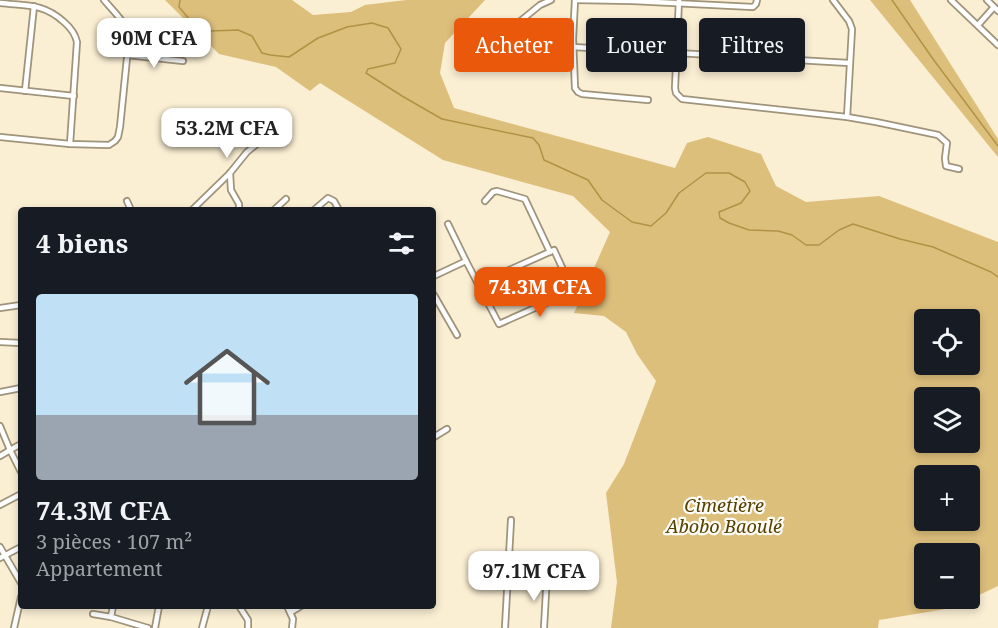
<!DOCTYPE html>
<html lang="fr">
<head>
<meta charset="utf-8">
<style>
  body { margin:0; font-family:"Noto Serif",serif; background:#20242c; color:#f1f3f6; height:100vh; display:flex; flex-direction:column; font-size:22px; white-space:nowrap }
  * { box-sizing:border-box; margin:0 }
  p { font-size:20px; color:#9ea1a6 }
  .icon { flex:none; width:33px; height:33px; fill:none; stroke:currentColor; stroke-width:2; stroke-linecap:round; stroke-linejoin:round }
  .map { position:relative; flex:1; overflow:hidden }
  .sheet { position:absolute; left:18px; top:207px; width:418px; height:402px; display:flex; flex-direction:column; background:#171b24; border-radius:6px; box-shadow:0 3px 9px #0003 }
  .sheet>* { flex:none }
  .hud { position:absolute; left:454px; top:18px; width:453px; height:54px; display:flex; gap:12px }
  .fabs { position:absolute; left:914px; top:309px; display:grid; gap:12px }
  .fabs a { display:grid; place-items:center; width:66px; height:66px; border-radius:6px; background:#171b24; box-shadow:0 3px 9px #0003; font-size:30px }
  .price { position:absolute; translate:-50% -51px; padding:0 14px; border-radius:12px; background:#fff; color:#222; font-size:20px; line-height:39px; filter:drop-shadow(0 2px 3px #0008) }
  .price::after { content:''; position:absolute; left:50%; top:36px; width:18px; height:14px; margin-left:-9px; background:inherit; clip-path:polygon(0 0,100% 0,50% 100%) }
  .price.current { background:#ea580c; color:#fff }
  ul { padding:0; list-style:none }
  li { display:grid; align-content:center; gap:12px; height:318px; padding:0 18px }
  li+li { border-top:2px solid #363941 }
  li span { display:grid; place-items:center; height:186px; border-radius:6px; color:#555 }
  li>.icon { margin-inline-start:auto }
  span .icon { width:108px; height:108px; fill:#fffc; stroke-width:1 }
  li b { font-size:26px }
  h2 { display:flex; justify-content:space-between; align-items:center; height:72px; padding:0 18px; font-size:26px }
  .pill { padding:0 21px; border-radius:6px; background:#171b24; box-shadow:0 3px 9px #0003; font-size:21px; line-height:54px }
  .pill.current { background:#ea580c; color:#fff }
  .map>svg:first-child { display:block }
  .green { fill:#ddbf7c; fill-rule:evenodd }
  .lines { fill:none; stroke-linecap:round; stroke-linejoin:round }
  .stream { stroke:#b29245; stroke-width:1.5 }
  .minor-casing { stroke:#9f947b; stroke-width:8 }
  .minor { stroke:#fff; stroke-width:4.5 }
  .labels { text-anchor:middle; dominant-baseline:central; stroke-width:4.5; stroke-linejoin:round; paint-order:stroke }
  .park-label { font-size:18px; font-style:italic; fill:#574100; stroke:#fefcf7 }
</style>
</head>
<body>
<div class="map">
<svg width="998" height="628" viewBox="0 0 998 628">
  <rect width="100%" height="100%" fill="#faeed3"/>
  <g class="green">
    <path d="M165,0H292L313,15L351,12L365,5L406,0H485L445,43L440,73L454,108L675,168L687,143L708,137L761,154L776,186L806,202L879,196L998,242V586L952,608L879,620L878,628H611L617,582L606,493L624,464L656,381L637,354L626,332L604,316L574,313L610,232L573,196L443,160L320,83L310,91L276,67L219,54ZM924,320H969V364H924ZM924,398H969V442H924ZM924,476H969V520H924ZM924,554H969V598H924Z"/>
    <polygon points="870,0 910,0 998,139 998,157"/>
  </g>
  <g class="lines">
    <g class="stream">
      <polyline points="180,0 179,7 190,20 210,31 238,30 252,36 262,53 270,55 289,57 318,38 347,27 372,23 388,28 401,49 395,63 368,69 366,73 402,96 442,119 533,138 539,145 544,160 588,180 602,200 632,222 651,226 666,213 679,193 706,173 729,173 745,182 750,191 741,203 719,212 720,218 729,223 749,230 778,231 792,235 806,245 819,245 839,230 853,224 900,239 933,247 991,272 998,277"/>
      <polyline points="892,0 933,59 998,146"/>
    </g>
    <g class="minor-casing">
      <g id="minor">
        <polyline points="575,0 633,1 753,7 756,4 757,0"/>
        <polyline points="575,0 573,39 575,88 578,92 582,94 648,100"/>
        <polyline points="679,0 675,88 676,93 682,99 847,117 852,29 849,21 833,0"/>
        <polyline points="951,0 998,45"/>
        <polyline points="987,0 998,11"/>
        <path d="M0,3C26,6 43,3 64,22C71,28 75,33 77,42L70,144"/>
        <polyline points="978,25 994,7"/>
        <polyline points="481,36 485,40 497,40 540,5 551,0"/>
        <polyline points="573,47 849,63"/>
        <polyline points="127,55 183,61"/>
        <polyline points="0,88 74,96"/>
        <polyline points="25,91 34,6"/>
        <polyline points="847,117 876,122 938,135 947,143 945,158 946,166 959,169"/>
        <path d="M0,137L70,144L109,145L115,141L118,137L120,127L129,38C127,23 114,12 104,0"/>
        <polyline points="230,173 231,190 239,204 239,210"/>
        <polyline points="127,201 131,210"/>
        <polyline points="485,201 493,192 497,191 525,199 550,252"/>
        <polyline points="192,210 230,173 247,152 269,134 273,134"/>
        <polyline points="274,210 286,199"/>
        <polyline points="314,210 328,198 334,201 339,210"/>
        <polyline points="448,224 466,261"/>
        <polyline points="434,276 466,261 499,324 573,291 591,276"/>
        <polyline points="478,284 554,250 573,291"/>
        <polyline points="434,295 457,335"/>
        <polyline points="0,308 21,305"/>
        <polyline points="0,342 21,343"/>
        <polyline points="0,392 21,388"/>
        <polyline points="0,426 10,450 21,444"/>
        <polyline points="434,437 447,429"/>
        <polyline points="0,456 10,450 21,472"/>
        <polyline points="0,505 21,494"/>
        <polyline points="0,547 21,583"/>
        <polyline points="0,558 21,547"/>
        <polyline points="508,572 546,572 547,574 544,628"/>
        <polyline points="239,606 248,620 248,628"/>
        <polyline points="287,606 293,619 292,628"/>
        <polyline points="291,612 301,606"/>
        <polyline points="93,614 111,617 148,628"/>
        <polyline points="111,617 113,606"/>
        <polyline points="14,628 21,597"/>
        <polyline points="155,628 159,606"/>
        <polyline points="202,628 208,606"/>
        <polyline points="505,628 511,520"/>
      </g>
    </g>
    <use href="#minor" class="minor"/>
  </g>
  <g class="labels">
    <g class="park-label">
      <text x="724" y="505">Cimetière<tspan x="724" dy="21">Abobo Baoulé</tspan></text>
    </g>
  </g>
</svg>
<div class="fabs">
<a><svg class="icon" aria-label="locate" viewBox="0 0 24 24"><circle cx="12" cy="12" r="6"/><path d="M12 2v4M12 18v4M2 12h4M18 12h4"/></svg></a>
<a><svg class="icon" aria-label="layers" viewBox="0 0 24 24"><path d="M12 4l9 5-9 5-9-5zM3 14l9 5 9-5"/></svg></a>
<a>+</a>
<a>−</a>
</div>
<b class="price" style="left:154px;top:69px">90M CFA</b>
<b class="price" style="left:227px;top:159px">53.2M CFA</b>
<b class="price current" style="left:540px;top:318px">74.3M CFA</b>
<b class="price" style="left:534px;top:602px">97.1M CFA</b>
<div class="hud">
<a class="pill current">Acheter</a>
<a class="pill">Louer</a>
<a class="pill">Filtres</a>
</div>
<section class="sheet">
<h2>4 biens<svg class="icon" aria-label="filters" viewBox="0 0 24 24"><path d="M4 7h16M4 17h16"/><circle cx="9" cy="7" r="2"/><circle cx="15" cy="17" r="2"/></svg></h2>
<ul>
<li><span style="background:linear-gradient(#bfe0f5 65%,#9aa5b1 0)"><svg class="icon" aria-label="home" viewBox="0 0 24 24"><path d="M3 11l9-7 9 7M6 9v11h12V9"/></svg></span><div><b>74.3M CFA</b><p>3 pièces · 107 m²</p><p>Appartement</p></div></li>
</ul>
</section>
</div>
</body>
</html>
